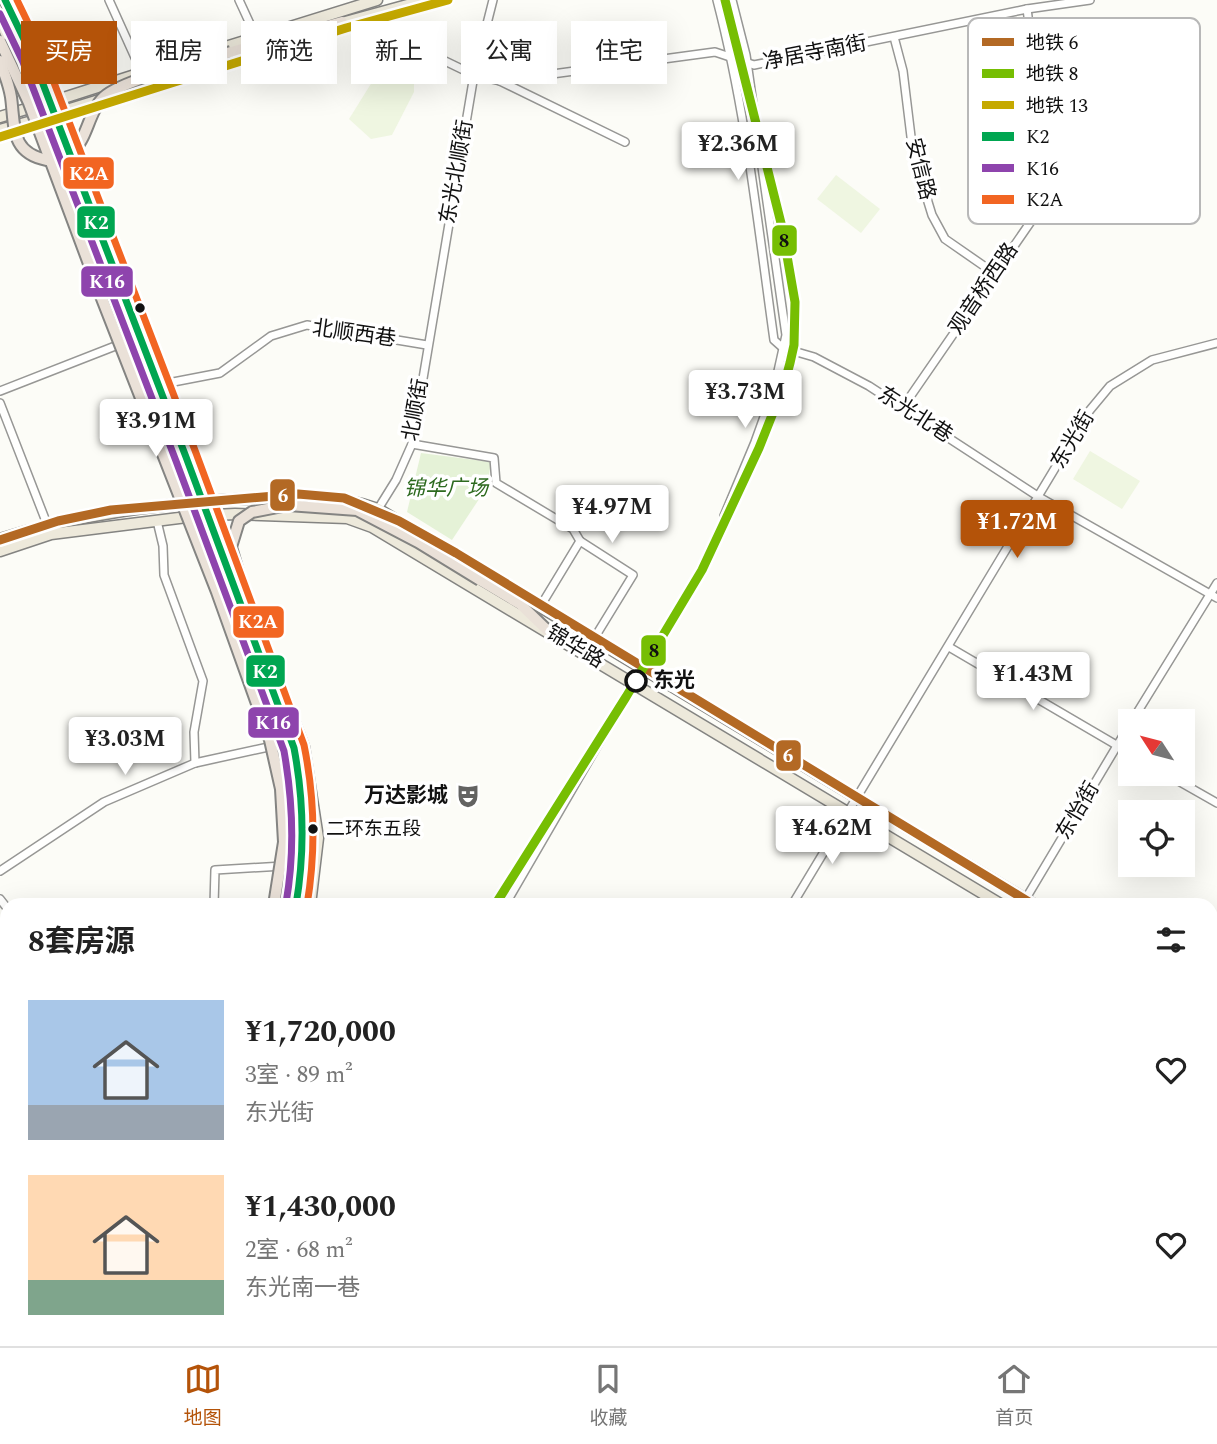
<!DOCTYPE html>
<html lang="zh">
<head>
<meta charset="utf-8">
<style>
  body { margin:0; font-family:Spectral,"Noto Sans SC",serif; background:#f6f6f6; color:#222; height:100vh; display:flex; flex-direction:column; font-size:26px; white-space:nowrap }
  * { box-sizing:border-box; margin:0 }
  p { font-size:23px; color:#767676 }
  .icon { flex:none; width:38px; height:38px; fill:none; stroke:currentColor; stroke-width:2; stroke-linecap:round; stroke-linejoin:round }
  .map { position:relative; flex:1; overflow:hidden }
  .details { position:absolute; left:0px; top:898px; width:1218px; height:450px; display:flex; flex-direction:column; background:#fff; border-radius:21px 21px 0 0; box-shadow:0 7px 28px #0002 }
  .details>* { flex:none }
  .top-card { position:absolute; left:21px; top:21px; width:700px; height:63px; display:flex; gap:14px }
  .needle { width:46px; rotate:306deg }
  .controls { position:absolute; left:1118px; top:709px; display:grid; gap:14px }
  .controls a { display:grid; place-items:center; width:77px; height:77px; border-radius:0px; background:#fff; box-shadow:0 7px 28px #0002; font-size:35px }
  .price { position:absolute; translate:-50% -60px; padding:0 16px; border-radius:7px; background:#fff; color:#222; font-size:23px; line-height:46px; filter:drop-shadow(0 2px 4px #0008) }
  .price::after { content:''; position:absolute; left:50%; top:42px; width:21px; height:16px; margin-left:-10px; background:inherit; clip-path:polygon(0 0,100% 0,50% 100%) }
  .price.on { background:#b45309; color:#fff }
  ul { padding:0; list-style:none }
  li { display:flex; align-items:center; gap:21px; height:175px; padding:0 28px }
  li span { display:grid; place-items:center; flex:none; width:196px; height:140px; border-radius:0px; color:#555 }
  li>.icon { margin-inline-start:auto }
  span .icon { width:84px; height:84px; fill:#fffc; stroke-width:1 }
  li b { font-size:30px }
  h2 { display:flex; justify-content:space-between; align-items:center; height:84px; padding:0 28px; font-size:30px }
  .chip { padding:0 24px; border-radius:0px; background:#fff; box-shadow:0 7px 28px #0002; font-size:24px; line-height:63px }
  .chip.on { background:#b45309; color:#fff }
  .tab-bar { display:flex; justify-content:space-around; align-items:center; height:98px; border-top:2px solid #e0e0e0; background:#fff; font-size:19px; color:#767676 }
  .tab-bar a { display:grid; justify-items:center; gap:4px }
  .tab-bar .on { color:#b45309 }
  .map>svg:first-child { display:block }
  .green { fill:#e5f2d7 }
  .pitch { fill:#eff6e1 }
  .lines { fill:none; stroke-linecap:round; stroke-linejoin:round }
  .minor-casing { stroke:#979795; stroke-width:10 }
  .major-casing { stroke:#848482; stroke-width:13 }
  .highway-casing { stroke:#848482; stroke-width:14 }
  .minor { stroke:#fffffe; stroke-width:7 }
  .major { stroke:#ede9db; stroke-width:10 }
  .highway { stroke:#eae1d8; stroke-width:10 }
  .highway-bridge-casing { stroke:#848482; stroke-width:14; stroke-linecap:butt }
  .highway-bridge { stroke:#eae1d8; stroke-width:10 }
  .bus-1-casing { stroke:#fff; stroke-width:12 }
  .bus-2-casing { stroke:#fff; stroke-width:12 }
  .bus-3-casing { stroke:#fff; stroke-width:12 }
  .bus-1 { stroke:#00a651; stroke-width:7 }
  .bus-2 { stroke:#8e44ad; stroke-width:7 }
  .bus-3 { stroke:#f26522; stroke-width:7 }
  .metro-1-casing { stroke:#fff; stroke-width:14 }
  .metro-2-casing { stroke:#fff; stroke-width:14 }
  .metro-3-casing { stroke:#fff; stroke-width:14 }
  .metro-1 { stroke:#b36924; stroke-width:9 }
  .metro-2 { stroke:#76be03; stroke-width:9 }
  .metro-3 { stroke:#c5a900; stroke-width:9 }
  .bus-dot { fill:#111; stroke:#fff; stroke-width:2.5 }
  .stop-dot { fill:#fff; stroke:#111; stroke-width:3.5 }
  .labels { text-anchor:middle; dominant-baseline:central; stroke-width:7; stroke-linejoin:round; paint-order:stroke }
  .bus-label { font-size:19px; fill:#111; stroke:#fff; text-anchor:start }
  .street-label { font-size:21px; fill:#111; stroke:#fff }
  .park-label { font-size:21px; font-style:italic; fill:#2d6a1f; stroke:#fff }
  .stop-label { font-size:21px; font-weight:bold; fill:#111; stroke:#fff; text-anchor:start }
  .poi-label { font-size:21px; font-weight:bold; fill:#111; stroke:#fff; text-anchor:end }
  .key { fill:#fff; stroke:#b8b8b8; stroke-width:2 }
  .key-label { font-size:19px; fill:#111 }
  .line-badge { stroke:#fff; stroke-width:2.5 }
  .badge-label { font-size:19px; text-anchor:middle; font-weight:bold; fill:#fff }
  .pale-badge-label { font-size:19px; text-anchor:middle; font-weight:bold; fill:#111 }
</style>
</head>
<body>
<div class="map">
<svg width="1217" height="1346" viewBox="0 0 1217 1346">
  <rect width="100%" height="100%" fill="#fcfcf7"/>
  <g class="green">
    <polygon points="421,453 491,462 487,487 452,540 407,512"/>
    <polygon points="1211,1048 1217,1052 1217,1146 1211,1134"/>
  </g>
  <g class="pitch">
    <polygon points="387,58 414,66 414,92 392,135 371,139 349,119"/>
    <polygon points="836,175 880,209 861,233 817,199"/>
    <polygon points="1090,451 1140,481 1122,509 1073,479"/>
  </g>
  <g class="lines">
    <g class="minor-casing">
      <g id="minor">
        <polyline points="109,0 142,73"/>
        <polyline points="239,0 257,39"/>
        <path d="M717,0C746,111 758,226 774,340L783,348L814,357L869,386L1039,497L1217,598"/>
        <polyline points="360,20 474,75 500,81 625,142"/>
        <polyline points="894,37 903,71 913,153 932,215 945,239 994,273"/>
        <polyline points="500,81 715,52 754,65 1027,9 1090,0"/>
        <polyline points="168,383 220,373 271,336 307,325 427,345"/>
        <polyline points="0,391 123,343"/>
        <polyline points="0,403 47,524"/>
        <path d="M903,407L1083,146L1084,135C1074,119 1060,108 1049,93C1032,70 1031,37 1027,9"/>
        <polyline points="412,444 494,458 496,483 573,529 580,541"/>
        <polyline points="378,509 396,480 412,444 474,75 493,0"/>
        <polyline points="724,516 755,442 774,389 786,335 746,55 732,0"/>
        <polyline points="157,521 163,546 164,575 203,681 194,732 195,763"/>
        <polyline points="540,607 580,541 633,575 595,637"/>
        <polyline points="949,647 1130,753"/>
        <polyline points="1132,721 1217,583"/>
        <polyline points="1166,774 1217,803"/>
        <polyline points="0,871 104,802 195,763 273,746"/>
        <polyline points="0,899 7,908"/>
        <polyline points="214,905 215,870 283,866"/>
        <polyline points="505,905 642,669"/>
        <polyline points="792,905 1090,410 1110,386 1152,360 1217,343"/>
        <polyline points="1022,905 1130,724"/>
        <polyline points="1211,942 1217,932"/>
        <polyline points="0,1063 7,1053"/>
        <polyline points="1211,1147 1217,1165"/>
        <polyline points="0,1151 7,1145"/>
        <polyline points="0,1282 7,1288"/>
        <polyline points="570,1340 578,1346"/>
        <polyline points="917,1346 917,1340"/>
      </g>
    </g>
    <g class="major-casing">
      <g id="major">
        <polyline points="16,0 59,99 231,555"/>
        <polyline points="0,20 43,117 222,590"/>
        <polyline points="338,24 426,0"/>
        <polyline points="187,59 377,0"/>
        <polyline points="54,101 160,67"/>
        <polyline points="57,113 304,37"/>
        <polyline points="0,117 36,106"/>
        <polyline points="0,130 43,118"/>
        <path d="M0,539C78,514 160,504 241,499C288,497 334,493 378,509L1035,905"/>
        <polyline points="0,551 51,534 195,516 235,514 347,518 372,527 1002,905"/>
        <polyline points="238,573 304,747 318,838 310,905"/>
        <polyline points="268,720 278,745 293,840 280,896"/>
        <polyline points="1211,1010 1217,1014"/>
        <polyline points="1211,1030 1217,1033"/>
      </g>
    </g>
    <g class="highway-casing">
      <g id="highway">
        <polyline points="5,0 13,15"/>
        <polyline points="231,52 342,22"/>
        <polyline points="480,580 520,604 547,630"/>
        <polyline points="0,1325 7,1315"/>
        <polyline points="0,1343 7,1333"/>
        <polyline points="16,1346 20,1340"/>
        <polyline points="33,1346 37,1340"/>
      </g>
    </g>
    <use href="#minor" class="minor"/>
    <use href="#major" class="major"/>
    <use href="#highway" class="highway"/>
    <g class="highway-bridge-casing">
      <g id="highway-bridge">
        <path d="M13,15L33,58L186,457L294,748C305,801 307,851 296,905"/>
        <polyline points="0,41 29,103 101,296 217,592 270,740 281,789 284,842 274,905"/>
        <path d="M0,61C4,73 9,84 11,97C15,126 10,153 47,160C56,161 64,159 72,152C88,138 88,112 104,97C122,80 204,60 231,52"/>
        <polyline points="240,578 231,547 239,521 252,512 288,505 357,510 418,542 480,580"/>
      </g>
    </g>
    <use href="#highway-bridge" class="highway-bridge"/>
    <g class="bus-1-casing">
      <path id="bus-1" d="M5,0L33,58L186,457L294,748C304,801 305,852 296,905"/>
    </g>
    <g class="bus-2-casing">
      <path id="bus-2" d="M0,14L23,62L176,461L284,751C293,802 295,852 286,903"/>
    </g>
    <g class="bus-3-casing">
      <path id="bus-3" d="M17,0L43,54L196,453L304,745C315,799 316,851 307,905"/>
    </g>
    <use href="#bus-1" class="bus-1"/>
    <use href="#bus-2" class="bus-2"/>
    <use href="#bus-3" class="bus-3"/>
    <g class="metro-1-casing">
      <polyline id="metro-1" points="0,540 58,521 111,510 298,494 344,498 399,521 456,553 1034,905"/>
    </g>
    <g class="metro-2-casing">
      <polyline id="metro-2" points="495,905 626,697 702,570 759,448 784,385 790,363 794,345 795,302 782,227 725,0"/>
    </g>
    <g class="metro-3-casing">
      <polyline id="metro-3" points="0,137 346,28 448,0"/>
    </g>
    <use href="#metro-1" class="metro-1"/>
    <use href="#metro-2" class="metro-2"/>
    <use href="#metro-3" class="metro-3"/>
  </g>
  <defs>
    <g id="theatre-bare" transform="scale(1.89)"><path d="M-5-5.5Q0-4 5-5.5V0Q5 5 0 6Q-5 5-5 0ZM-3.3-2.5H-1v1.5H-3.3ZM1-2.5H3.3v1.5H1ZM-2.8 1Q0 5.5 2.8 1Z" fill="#636362" stroke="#fff" stroke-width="2.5" paint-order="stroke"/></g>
  </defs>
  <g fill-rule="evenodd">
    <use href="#theatre-bare" x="468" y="796"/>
  </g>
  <g class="bus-dot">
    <circle cx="140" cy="308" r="6"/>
    <circle cx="313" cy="829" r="6"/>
  </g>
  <circle class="stop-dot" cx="636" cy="681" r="10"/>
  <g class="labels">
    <g class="bus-label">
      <text x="326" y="829">二环东五段</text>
    </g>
    <g class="street-label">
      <text transform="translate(815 53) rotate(-11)">净居寺南街</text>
      <text transform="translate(920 169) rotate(76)">安信路</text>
      <text transform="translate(457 172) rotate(-80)">东光北顺街</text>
      <text transform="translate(984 289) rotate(-56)">观音桥西路</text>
      <text transform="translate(354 334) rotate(8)">北顺西巷</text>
      <text transform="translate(416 410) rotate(-80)">北顺街</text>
      <text transform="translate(915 415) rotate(33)">东光北巷</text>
      <text transform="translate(1073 440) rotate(-59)">东光街</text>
      <text transform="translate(575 647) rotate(31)">锦华路</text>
      <text transform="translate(1078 811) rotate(-59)">东怡街</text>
    </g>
    <g class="park-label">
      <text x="446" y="489">锦华广场</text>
    </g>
    <g class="stop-label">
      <text x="653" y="681">东光</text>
    </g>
    <g class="poi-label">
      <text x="448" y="796">万达影城</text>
    </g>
  </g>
  <rect x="968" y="18" width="232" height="206" rx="10" class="key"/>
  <rect x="982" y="38" width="32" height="8" fill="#b36924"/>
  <rect x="982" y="69" width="32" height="9" fill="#76be03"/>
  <rect x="982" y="101" width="32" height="8" fill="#c5a900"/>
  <rect x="982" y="132" width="32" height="9" fill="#00a651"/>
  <rect x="982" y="164" width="32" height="8" fill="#8e44ad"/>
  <rect x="982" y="195" width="32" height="9" fill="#f26522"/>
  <g class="key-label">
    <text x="1026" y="49">地铁 6</text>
    <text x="1026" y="80">地铁 8</text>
    <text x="1026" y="112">地铁 13</text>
    <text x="1026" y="143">K2</text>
    <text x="1026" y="175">K16</text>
    <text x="1026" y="206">K2A</text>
  </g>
  <g class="line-badge">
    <rect x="62" y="156" width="53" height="34" rx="7" fill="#f26522"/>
    <rect x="76" y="205" width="40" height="34" rx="7" fill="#00a651"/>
    <rect x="771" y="224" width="27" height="33" rx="7" fill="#76be03"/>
    <rect x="80" y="265" width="54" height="33" rx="7" fill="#8e44ad"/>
    <rect x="269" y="478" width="27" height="34" rx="7" fill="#b36924"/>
    <rect x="232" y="605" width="53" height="34" rx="7" fill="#f26522"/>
    <rect x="640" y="634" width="27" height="33" rx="7" fill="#76be03"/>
    <rect x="245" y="654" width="41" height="34" rx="7" fill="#00a651"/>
    <rect x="247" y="706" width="53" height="33" rx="7" fill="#8e44ad"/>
    <rect x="775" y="739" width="27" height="33" rx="7" fill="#b36924"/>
  </g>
  <g class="badge-label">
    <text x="89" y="180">K2A</text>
    <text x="96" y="229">K2</text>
    <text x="107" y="288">K16</text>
    <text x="283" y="502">6</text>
    <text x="258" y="628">K2A</text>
    <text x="265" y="678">K2</text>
    <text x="273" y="729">K16</text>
    <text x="788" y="762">6</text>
  </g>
  <g class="pale-badge-label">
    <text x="784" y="247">8</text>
    <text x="654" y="657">8</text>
  </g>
</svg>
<div class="controls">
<a><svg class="needle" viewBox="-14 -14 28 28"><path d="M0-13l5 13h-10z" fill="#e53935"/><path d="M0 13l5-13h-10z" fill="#767676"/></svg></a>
<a><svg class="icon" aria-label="locate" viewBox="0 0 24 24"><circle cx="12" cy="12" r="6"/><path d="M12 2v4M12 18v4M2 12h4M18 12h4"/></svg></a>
</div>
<b class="price" style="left:738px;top:182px">¥2.36M</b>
<b class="price" style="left:745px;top:430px">¥3.73M</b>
<b class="price" style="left:156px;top:459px">¥3.91M</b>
<b class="price" style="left:612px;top:545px">¥4.97M</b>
<b class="price on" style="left:1017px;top:560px">¥1.72M</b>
<b class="price" style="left:1033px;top:712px">¥1.43M</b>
<b class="price" style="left:125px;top:777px">¥3.03M</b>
<b class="price" style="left:832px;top:866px">¥4.62M</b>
<div class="top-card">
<a class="chip on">买房</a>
<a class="chip">租房</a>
<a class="chip">筛选</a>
<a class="chip">新上</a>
<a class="chip">公寓</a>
<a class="chip">住宅</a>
</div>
<section class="details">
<h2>8套房源<svg class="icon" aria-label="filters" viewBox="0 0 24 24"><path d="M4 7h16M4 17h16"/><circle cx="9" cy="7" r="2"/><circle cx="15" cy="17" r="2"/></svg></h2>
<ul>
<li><span style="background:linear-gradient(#a9c7e8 75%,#9aa5b1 0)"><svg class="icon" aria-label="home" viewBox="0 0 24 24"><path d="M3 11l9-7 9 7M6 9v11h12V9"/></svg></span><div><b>¥1,720,000</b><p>3室 · 89 m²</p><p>东光街</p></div><svg class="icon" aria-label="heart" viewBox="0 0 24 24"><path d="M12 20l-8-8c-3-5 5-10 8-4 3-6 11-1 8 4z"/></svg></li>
<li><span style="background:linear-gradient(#ffd9b3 75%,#7fa58c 0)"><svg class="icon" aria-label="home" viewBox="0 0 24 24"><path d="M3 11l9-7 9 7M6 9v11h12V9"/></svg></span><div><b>¥1,430,000</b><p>2室 · 68 m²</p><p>东光南一巷</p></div><svg class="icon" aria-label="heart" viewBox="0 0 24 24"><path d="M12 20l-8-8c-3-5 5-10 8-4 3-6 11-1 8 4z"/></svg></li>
</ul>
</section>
</div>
<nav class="tab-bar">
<a class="on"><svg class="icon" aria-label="map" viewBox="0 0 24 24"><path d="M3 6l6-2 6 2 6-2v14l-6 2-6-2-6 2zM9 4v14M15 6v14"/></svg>地图</a>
<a><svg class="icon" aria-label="saved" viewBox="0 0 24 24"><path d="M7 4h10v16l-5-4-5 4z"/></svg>收藏</a>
<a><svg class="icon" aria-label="home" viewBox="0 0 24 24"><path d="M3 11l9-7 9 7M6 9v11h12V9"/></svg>首页</a>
</nav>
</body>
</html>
